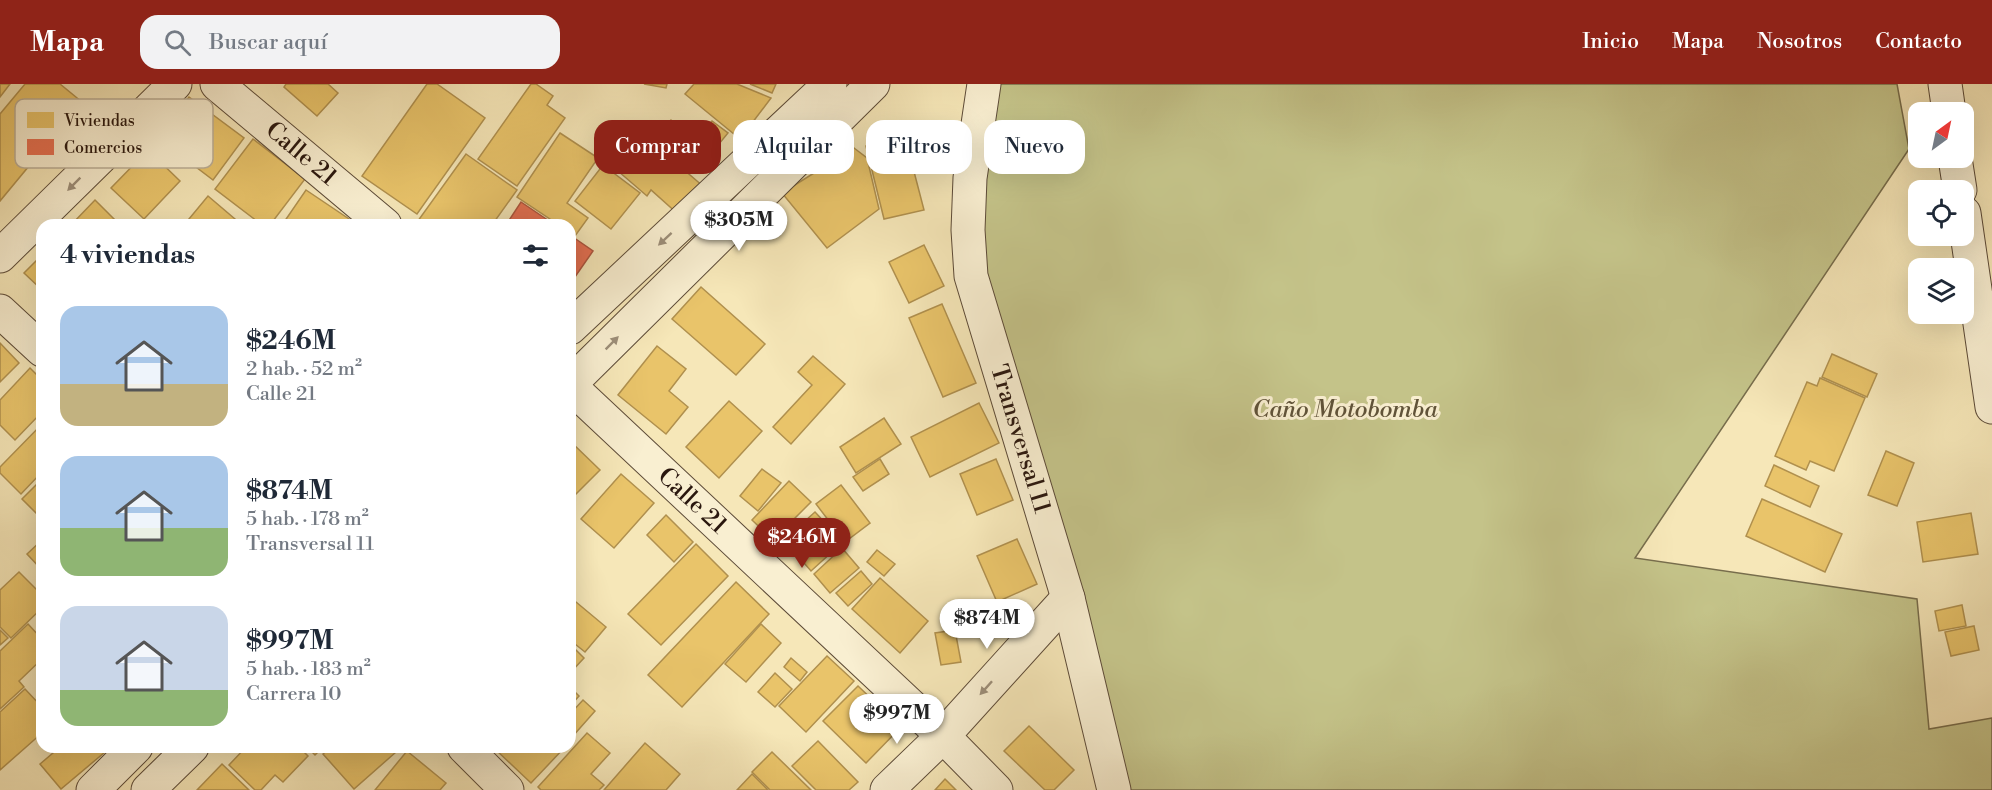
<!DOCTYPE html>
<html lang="es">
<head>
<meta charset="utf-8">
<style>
  body { margin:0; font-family:"Libre Bodoni",serif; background:#f2f2f3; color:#1f2937; height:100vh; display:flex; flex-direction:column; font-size:22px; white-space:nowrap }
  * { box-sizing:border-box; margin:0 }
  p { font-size:20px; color:#747a83 }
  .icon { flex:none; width:33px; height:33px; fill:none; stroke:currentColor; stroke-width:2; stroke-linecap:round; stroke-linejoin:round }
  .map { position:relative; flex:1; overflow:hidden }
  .details { position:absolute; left:36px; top:135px; width:540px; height:534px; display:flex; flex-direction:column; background:#fff; border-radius:18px; box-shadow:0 6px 24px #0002 }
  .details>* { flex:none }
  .guide { position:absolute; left:594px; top:36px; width:570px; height:54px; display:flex; gap:12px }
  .needle { width:39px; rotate:33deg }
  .fabs { position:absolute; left:1908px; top:18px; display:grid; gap:12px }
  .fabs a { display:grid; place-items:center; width:66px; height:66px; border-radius:12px; background:#fff; box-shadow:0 6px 24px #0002; font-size:30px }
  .price { position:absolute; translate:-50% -51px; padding:0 14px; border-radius:21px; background:#fff; color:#222; font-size:20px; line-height:39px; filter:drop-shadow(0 2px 3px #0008) }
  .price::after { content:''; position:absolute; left:50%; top:36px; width:18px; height:14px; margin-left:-9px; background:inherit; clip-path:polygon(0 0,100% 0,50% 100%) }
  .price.on { background:#8f2418; color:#fff }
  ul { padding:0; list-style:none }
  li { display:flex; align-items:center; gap:18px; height:150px; padding:0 24px }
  li span { display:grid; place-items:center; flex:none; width:168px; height:120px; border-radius:18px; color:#555 }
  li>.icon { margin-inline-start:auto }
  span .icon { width:72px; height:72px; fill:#fffc; stroke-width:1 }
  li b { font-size:26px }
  h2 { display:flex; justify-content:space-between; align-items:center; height:72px; padding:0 24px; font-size:26px }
  .chip { padding:0 21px; border-radius:18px; background:#fff; box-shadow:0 6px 24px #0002; font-size:21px; line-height:54px }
  .chip.on { background:#8f2418; color:#fff }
  header { display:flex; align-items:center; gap:36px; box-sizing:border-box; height:84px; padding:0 30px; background:#8f2418; color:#fff }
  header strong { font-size:28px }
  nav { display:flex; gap:33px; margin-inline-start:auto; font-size:21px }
  .search { width:420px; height:54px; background:#f2f2f3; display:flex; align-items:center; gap:15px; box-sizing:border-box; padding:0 21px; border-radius:18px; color:#747a83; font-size:22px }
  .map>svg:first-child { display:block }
  .green { fill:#c4c389; stroke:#776d4c; stroke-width:1.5 }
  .homes { fill:#e9c46a; stroke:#b0904e; stroke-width:1.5 }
  .shops { fill:#e76f51; stroke:#ae553d; stroke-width:1.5 }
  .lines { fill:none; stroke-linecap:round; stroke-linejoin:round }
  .minor-casing { stroke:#5d4b38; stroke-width:35 }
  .minor { stroke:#f9efd1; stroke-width:33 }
  .oneway { fill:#9c8e79 }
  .labels { text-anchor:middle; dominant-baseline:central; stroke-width:6; stroke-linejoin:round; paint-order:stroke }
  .street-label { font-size:24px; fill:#2a170e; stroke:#f9efd1 }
  .park-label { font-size:24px; font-style:italic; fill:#605339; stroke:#f9efd1 }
  .key { fill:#f9efd1; stroke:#bbae96; stroke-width:1.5 }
  .key-label { font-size:16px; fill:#2a170e }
</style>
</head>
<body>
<header>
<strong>Mapa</strong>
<div class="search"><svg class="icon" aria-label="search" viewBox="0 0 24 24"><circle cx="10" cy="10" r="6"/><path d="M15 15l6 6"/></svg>Buscar aquí</div>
<nav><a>Inicio</a><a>Mapa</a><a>Nosotros</a><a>Contacto</a></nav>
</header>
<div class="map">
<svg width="1992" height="706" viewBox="0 0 1992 706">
  <rect width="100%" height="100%" fill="#f6e7b8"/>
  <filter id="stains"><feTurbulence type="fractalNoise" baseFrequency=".00333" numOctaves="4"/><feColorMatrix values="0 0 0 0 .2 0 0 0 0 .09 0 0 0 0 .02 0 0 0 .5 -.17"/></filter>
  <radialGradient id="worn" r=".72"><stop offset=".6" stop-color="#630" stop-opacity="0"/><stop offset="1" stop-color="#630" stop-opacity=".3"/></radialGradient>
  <polygon class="green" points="984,0 1897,0 1909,65 1635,474 1917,515 1929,645 1992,634 1992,706 1109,706 971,192"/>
  <g class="homes">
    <polygon points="0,0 10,0 0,13"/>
    <polygon points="25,0 60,0 82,18 0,117 0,30"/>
    <polygon points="286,0 328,0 338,9 317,32 284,3"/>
    <polygon points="427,0 437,0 485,34 417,130 362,92"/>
    <polygon points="531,0 536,0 553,12 547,21 565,34 517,102 478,75"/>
    <polygon points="644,0 667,0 666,4"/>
    <polygon points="694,0 737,0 771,14 740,55 685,10"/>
    <polygon points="750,0 776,0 772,9"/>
    <polygon points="189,13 244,54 213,96 158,54"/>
    <polygon points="671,36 696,55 712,37 728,49 710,71 704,66 693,80 659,52"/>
    <polygon points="633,42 704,103 679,131 651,106 647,112 604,75"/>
    <polygon points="560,49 598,74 567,119 588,134 575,152 570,148 570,141 559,141 517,113"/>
    <polygon points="905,53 924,126 884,135 866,62"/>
    <polygon points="253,55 305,95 270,141 262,141 215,105"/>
    <polygon points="854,64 867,74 879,125 827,164 782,109"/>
    <polygon points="148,66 180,97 144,135 111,104"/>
    <polygon points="466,70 517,106 492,141 415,141"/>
    <polygon points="603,81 640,109 611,145 575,117"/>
    <polygon points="306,106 358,141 282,141"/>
    <polygon points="208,112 242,141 184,141"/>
    <polygon points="95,116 120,141 71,141"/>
    <polygon points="924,161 944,202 909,219 889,178"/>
    <polygon points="42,171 42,206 24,189"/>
    <polygon points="701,203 765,260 736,291 672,235"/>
    <polygon points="942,220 976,299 943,313 909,234"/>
    <polygon points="0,259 19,279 0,298"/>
    <polygon points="657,262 686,285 669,307 688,323 666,350 618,311"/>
    <polygon points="1832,270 1877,290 1867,313 1822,293"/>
    <polygon points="813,272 845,300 791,360 773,343 812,301 798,288"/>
    <polygon points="30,284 42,296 42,328 15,356 0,341 0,316"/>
    <polygon points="1820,294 1865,314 1834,387 1810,377 1806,386 1775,372 1807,298 1817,302"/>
    <polygon points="729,317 762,347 719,394 686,363"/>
    <polygon points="979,319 999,359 930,393 911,353"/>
    <polygon points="884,334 901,360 856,389 840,363"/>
    <polygon points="42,340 42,388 21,410 0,389 0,383"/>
    <polygon points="570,357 600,386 570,416"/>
    <polygon points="1886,367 1914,379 1897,422 1868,411"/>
    <polygon points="880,375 889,390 863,407 853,393"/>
    <polygon points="996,375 1013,416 977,431 960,390"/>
    <polygon points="1774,381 1819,402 1810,423 1765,402"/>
    <polygon points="762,385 781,399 758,427 740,412"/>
    <polygon points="621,390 654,419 614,464 581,435"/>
    <polygon points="42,395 42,435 22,415"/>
    <polygon points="789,397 811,418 773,456 752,436"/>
    <polygon points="841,401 870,439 845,458 816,420"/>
    <polygon points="1762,415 1842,450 1825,488 1746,452"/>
    <polygon points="815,428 843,458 811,487 784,456"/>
    <polygon points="1971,429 1978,470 1923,478 1917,438"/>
    <polygon points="666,431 693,458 674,478 647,451"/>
    <polygon points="1017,455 1037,500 997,518 977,472"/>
    <polygon points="42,456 42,486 27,470"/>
    <polygon points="696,460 728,492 661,561 628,530"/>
    <polygon points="842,464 859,484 830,509 814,490"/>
    <polygon points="877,466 895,480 884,492 867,478"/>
    <polygon points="861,487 872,500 848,522 836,509"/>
    <polygon points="19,488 42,511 42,524 11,554 0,543 0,506"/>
    <polygon points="880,494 928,537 900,569 852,525"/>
    <polygon points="736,498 769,530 682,623 648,591"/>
    <polygon points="570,513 606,543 585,568 570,556"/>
    <polygon points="1962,521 1966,542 1939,547 1935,527"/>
    <polygon points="28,540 42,555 42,575 19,597 24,603 0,625 0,567"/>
    <polygon points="761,540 781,559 746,598 725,580"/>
    <polygon points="1974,542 1979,566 1951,572 1945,548"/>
    <polygon points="0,546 8,554 0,561"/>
    <polygon points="955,546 961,578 941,581 935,549"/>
    <polygon points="570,560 584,574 570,589"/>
    <polygon points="827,572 854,597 806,648 779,622"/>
    <polygon points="791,574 807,588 800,597 784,583"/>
    <polygon points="775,589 792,605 775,623 758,608"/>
    <polygon points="858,602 901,643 866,679 823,637"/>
    <polygon points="570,603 579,612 570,622"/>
    <polygon points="25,605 42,623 42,649 0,686 0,628"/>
    <polygon points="583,616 595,627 573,652 570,649 570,630"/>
    <polygon points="1029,642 1074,686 1054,706 1045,706 1004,667"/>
    <polygon points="587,649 610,669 591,690 604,701 599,706 541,706 538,703"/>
    <polygon points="818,657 858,698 849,706 816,706 792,682"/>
    <polygon points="645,659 680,690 666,706 604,706"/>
    <polygon points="60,663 111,663 61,705 40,680"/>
    <polygon points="246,663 299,663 308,672 283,698 275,691 261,706 255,706 229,681"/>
    <polygon points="307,663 323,663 315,671"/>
    <polygon points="331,663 391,663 396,668 354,705 323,670"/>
    <polygon points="497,663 565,663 531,699 495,665"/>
    <polygon points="407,667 446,699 440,706 375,706"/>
    <polygon points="772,668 811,706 770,706 752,688"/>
    <polygon points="222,680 249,706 197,706"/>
    <polygon points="752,690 768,706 737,706"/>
    <polygon points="945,695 956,706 935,706"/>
  </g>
  <g class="shops">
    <polygon points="521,118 555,141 506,141"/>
    <polygon points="570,151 593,167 570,200"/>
  </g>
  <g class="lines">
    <g class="minor-casing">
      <g id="minor">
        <polyline points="217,0 385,141"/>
        <polyline points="984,0 970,94 968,146 971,192 1068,514 1114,706"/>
        <polyline points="1945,0 1949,28"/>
        <polyline points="1955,74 1960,106"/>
        <polyline points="1964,129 1992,323"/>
        <polyline points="0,172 175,0"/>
        <polyline points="0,227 42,266"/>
        <polyline points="570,244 830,0"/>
        <polyline points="570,300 873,0"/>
        <polyline points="570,302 943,652 996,706"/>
        <polyline points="464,663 507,706"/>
        <polyline points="93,706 136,663"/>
        <polyline points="148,706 192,663"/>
        <polyline points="887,706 943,652 1068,514"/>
      </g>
    </g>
    <use href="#minor" class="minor"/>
  </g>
  <defs><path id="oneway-solid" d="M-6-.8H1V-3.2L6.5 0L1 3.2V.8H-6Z" transform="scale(1.5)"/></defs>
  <g class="oneway">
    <use href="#oneway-solid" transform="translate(74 100) rotate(135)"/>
    <use href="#oneway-solid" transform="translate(665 155) rotate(137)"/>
    <use href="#oneway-solid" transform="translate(612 259) rotate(-45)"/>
    <use href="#oneway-solid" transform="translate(986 604) rotate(132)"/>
  </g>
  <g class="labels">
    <g class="street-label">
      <text transform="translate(301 70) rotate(40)">Calle 21</text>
      <text transform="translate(1020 355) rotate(73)">Transversal 11</text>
      <text transform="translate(692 417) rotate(43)">Calle 21</text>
    </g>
    <g class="park-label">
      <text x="1345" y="326">Caño Motobomba</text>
    </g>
  </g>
  <rect x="15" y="15" width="198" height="69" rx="9" class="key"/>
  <rect x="27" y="28" width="27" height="16" fill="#e9c46a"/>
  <rect x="27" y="55" width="27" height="16" fill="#e76f51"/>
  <g class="key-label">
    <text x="64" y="42">Viviendas</text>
    <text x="64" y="69">Comercios</text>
  </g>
  <rect width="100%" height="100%" filter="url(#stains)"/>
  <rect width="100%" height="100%" fill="url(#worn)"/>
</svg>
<div class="fabs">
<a><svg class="needle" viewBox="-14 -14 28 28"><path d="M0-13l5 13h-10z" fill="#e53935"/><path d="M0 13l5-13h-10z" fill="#747a83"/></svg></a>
<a><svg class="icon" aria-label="locate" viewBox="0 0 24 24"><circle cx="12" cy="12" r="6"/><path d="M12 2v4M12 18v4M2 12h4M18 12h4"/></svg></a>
<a><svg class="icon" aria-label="layers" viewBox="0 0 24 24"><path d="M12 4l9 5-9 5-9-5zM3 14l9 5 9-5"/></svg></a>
</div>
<b class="price" style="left:739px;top:168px">$305M</b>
<b class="price on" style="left:802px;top:485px">$246M</b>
<b class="price" style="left:987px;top:566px">$874M</b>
<b class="price" style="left:897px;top:661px">$997M</b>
<div class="guide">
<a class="chip on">Comprar</a>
<a class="chip">Alquilar</a>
<a class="chip">Filtros</a>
<a class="chip">Nuevo</a>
</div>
<section class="details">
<h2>4 viviendas<svg class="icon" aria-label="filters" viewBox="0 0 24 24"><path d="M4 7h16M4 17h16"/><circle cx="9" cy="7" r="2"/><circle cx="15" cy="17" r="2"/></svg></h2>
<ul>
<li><span style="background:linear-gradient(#a9c7e8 65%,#c2b280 0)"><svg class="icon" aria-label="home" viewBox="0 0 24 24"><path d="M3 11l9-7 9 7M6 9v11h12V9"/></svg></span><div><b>$246M</b><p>2 hab. · 52 m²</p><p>Calle 21</p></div></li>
<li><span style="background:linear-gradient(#a9c7e8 60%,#8fb573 0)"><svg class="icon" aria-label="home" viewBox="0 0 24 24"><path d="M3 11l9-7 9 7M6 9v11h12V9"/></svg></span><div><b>$874M</b><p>5 hab. · 178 m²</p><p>Transversal 11</p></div></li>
<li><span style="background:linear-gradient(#c9d6e8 70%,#8fb573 0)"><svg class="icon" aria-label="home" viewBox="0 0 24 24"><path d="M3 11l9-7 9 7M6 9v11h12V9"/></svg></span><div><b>$997M</b><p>5 hab. · 183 m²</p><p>Carrera 10</p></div></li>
</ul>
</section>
</div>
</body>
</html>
